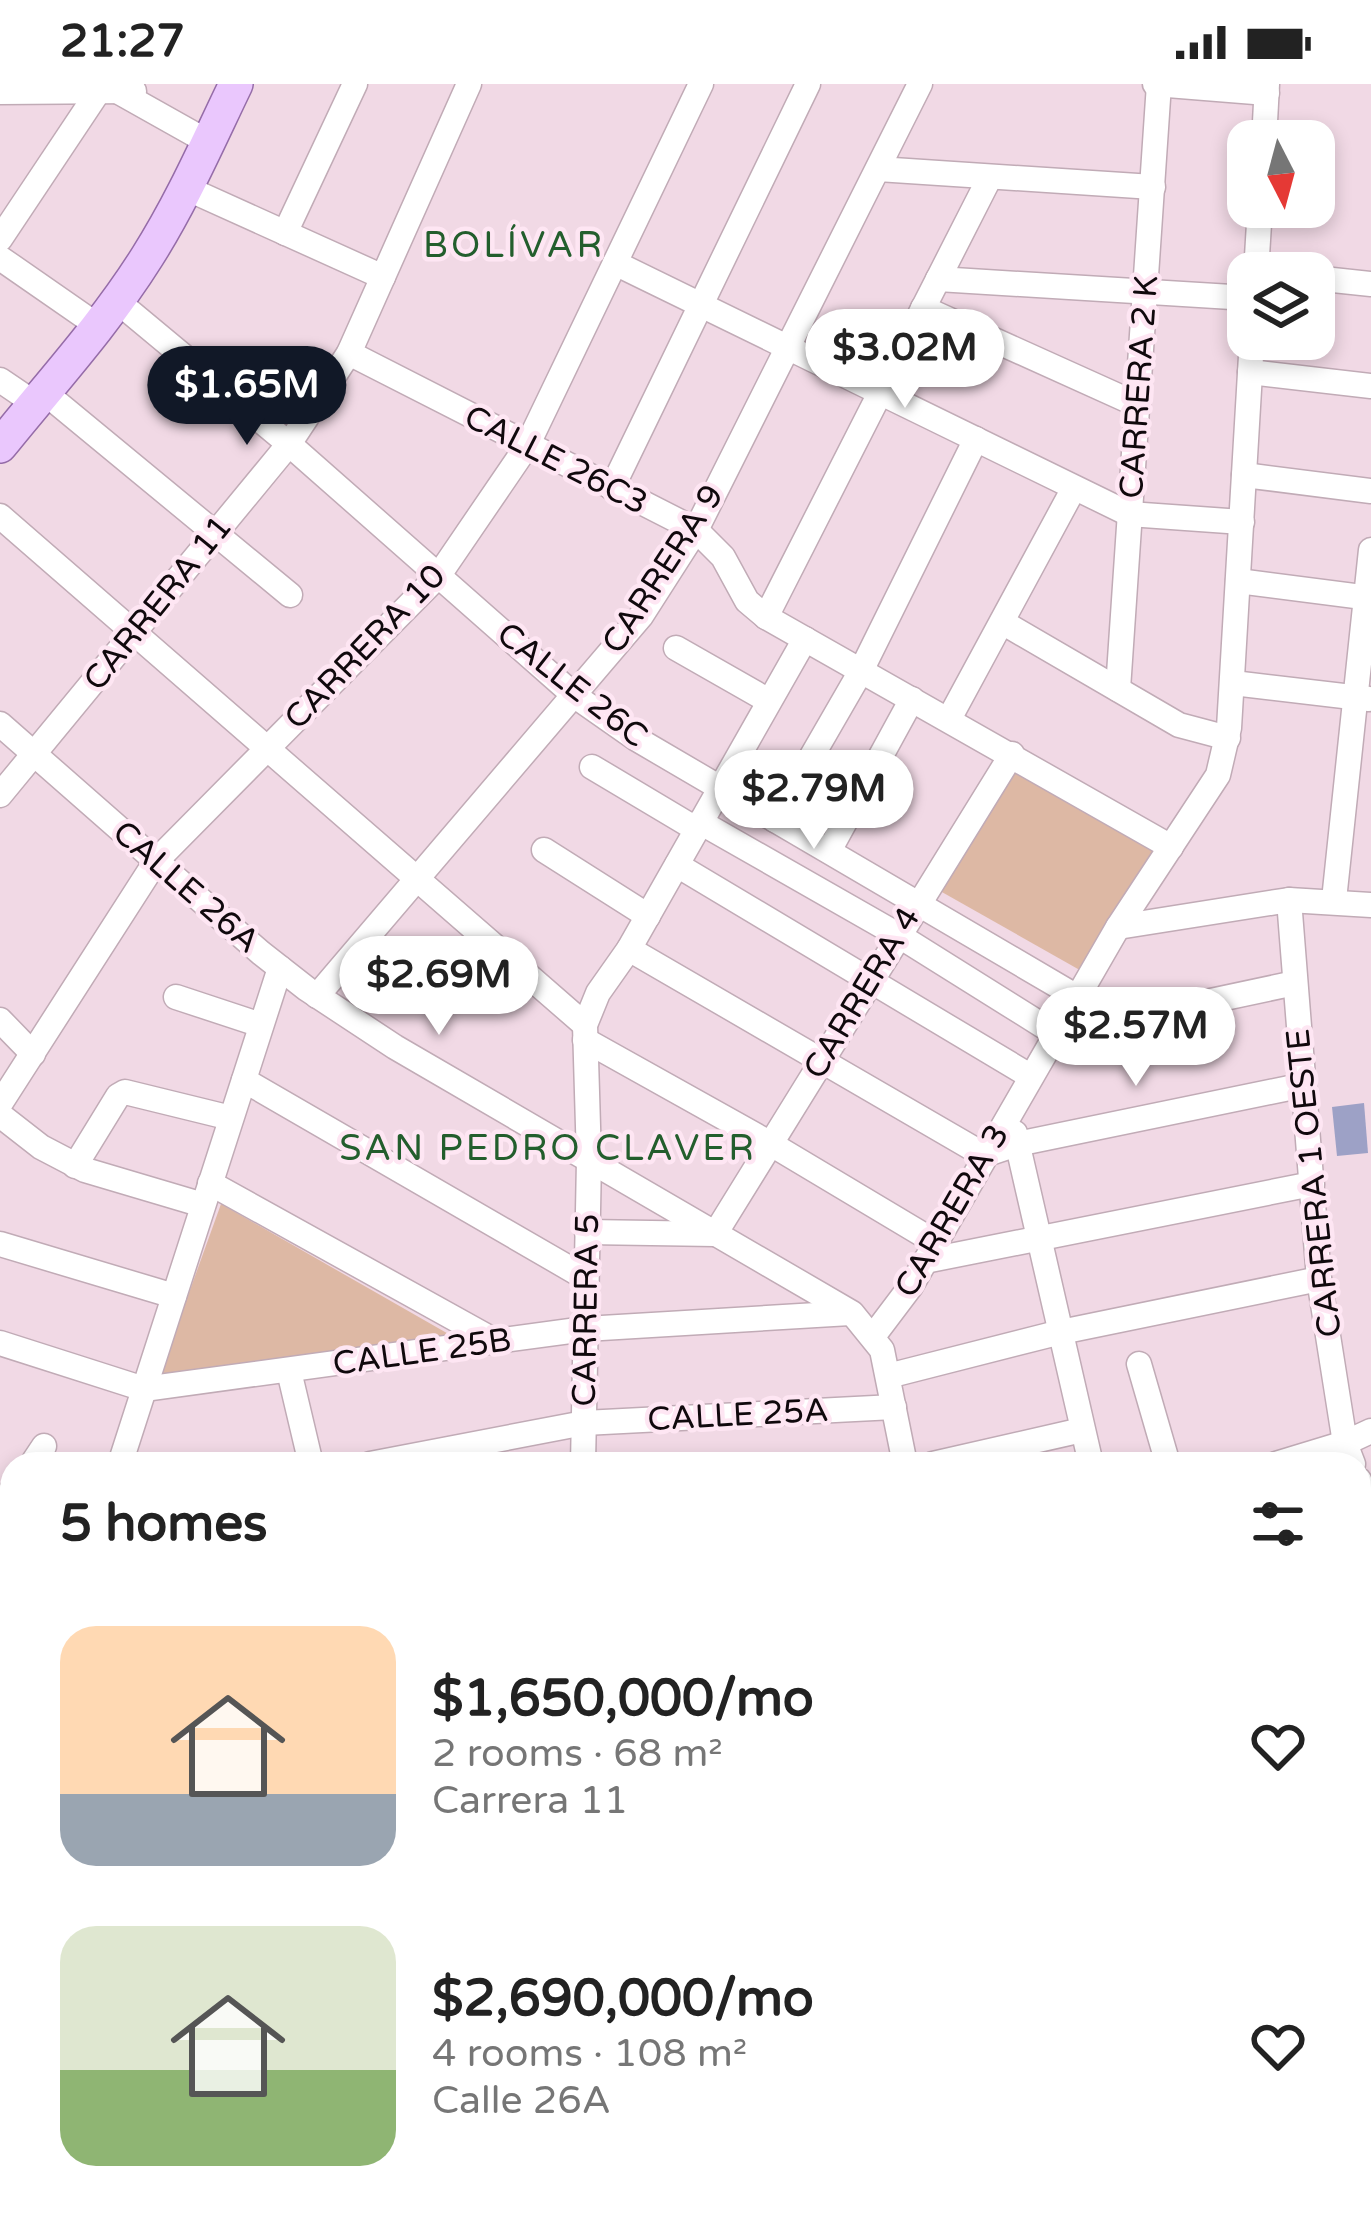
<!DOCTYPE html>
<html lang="en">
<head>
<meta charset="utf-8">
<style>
  body { margin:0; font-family:"Varela Round",sans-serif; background:#f2f2f2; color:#222; height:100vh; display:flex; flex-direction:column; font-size:45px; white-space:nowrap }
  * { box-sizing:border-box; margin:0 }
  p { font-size:39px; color:#767676 }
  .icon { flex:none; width:66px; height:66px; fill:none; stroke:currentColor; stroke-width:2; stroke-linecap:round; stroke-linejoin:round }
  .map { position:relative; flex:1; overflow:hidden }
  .drawer { position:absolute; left:0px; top:1368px; width:1371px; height:768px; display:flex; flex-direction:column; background:#fff; border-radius:36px 36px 0 0; box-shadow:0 6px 18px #0003 }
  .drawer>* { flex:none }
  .needle { width:78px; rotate:174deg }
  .controls { position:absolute; left:1227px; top:36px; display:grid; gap:24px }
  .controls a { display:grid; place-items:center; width:108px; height:108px; border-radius:24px; background:#fff; box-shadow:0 6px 18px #0003; font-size:60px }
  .price { position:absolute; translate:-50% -102px; padding:0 27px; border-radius:42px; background:#fff; color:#222; font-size:39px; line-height:78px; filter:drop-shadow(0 3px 6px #0008) }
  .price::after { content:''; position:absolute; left:50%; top:72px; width:36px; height:27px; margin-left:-18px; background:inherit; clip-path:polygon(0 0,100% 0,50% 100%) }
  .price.on { background:#111827; color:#fff }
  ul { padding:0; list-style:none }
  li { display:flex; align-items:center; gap:36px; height:300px; padding:0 60px }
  li span { display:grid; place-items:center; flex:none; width:336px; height:240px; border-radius:36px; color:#555 }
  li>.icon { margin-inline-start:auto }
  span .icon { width:144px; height:144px; fill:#fffc; stroke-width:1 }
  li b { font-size:51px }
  h2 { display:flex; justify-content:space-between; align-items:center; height:144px; padding:0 60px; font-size:51px }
  .status { display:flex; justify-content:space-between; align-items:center; height:84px; padding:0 60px; background:#fff; direction:ltr }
  .status svg { height:33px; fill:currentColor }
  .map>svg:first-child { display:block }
  .green { fill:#ddb8a4 }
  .water { fill:#9da1c6 }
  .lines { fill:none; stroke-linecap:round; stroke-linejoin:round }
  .minor-casing { stroke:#c1abb6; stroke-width:27 }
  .major-casing { stroke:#956ca8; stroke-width:36 }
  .minor { stroke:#fff; stroke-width:24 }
  .major { stroke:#eac7fd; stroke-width:33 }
  .labels { text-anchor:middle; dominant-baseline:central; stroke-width:9; stroke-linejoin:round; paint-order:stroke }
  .street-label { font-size:33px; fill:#10090d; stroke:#fee6f3 }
  .neighbourhood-label { font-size:36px; letter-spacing:3px; fill:#235e2d; stroke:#fee6f3 }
</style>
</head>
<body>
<div class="status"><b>21:27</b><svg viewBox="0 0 49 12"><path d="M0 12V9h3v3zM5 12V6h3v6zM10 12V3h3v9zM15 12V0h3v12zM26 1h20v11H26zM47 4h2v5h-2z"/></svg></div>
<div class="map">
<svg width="1371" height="2136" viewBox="0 0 1371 2136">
  <rect width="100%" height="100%" fill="#f1d9e5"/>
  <g class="green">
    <polygon points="1015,676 1159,764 1085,889 933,803"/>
    <polygon points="221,1120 452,1252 159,1292"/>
  </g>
  <polygon class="water" points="1364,1019 1368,1069 1337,1072 1332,1023"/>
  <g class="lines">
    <g class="minor-casing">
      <g id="minor">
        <polyline points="1155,0 1267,9"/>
        <polyline points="0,8 134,7"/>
        <polyline points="119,8 208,58"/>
        <polyline points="1264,57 1267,0"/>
        <polyline points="878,85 1153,103"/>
        <polyline points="186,104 383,193"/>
        <polyline points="285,149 355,0"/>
        <polyline points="0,155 100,5"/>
        <polyline points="0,174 98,242"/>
        <polyline points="615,179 1129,430 1242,438"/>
        <polyline points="1256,189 1260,123"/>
        <polyline points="1314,194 1371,200"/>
        <polyline points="938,195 1248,214"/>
        <polyline points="117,217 289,360 575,612 635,654 1077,913"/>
        <polyline points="923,224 1138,321"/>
        <polyline points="349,269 696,446 723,473 747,517 766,533 1171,763"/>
        <polyline points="1250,288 1371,302"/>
        <polyline points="0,296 34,319"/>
        <polyline points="44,308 290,511"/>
        <polyline points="1244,391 1371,407"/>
        <polyline points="612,404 808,0"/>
        <polyline points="0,432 585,941"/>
        <polyline points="1238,497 1371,514"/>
        <polyline points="766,533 990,93"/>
        <polyline points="1002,538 1179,641 1228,654"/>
        <polyline points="676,564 769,617"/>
        <polyline points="1233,599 1369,615"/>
        <polyline points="1118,605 1159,0"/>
        <polyline points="949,635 1074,404"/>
        <polyline points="0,640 261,869 307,905 395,963 852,1229 882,1266 905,1380"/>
        <polyline points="592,683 696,745"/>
        <polyline points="0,711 289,360 349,269 469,0"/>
        <polyline points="775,736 861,587 976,355"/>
        <polyline points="700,738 898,851 1056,950 1295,899"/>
        <polyline points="544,766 648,832"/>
        <polyline points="829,767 912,615"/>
        <polyline points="677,781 1030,992"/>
        <polyline points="1289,816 1319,1195 1345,1359 1353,1380"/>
        <polyline points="1334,816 1371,466"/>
        <polyline points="1118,843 1289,816 1371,821"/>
        <polyline points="629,865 984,1071 1017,1060 1304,1001"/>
        <polyline points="317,912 641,532 696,446 920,0"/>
        <polyline points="176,913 261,941"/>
        <polyline points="0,936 33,970"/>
        <polyline points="585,956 771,1060 935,1158"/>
        <polyline points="244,996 586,1194"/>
        <polyline points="0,1020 156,777 439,491 527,362 701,0"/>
        <polyline points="0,1031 41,1063 85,1086 203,1121"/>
        <polyline points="1015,1049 1091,1380"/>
        <polyline points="75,1082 118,1012 125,1008 231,1034"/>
        <polyline points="210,1099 495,1257"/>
        <polyline points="587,1148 715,1150 1012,670"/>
        <polyline points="0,1160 174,1212"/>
        <polyline points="925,1177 1312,1100"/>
        <polyline points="874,1251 911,1202 1118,843 1218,691 1229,644 1252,255"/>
        <polyline points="0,1259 144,1305 585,1245 850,1229"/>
        <polyline points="1139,1280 1168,1380"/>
        <polyline points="289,1287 311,1380"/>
        <polyline points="888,1292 1061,1248 1319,1195"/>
        <polyline points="32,1380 44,1362"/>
        <polyline points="120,1380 280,884"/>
        <polyline points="370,1380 584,1339 894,1323"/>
        <polyline points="583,1380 589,1076 585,941 598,909 629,865 805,555"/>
        <polyline points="933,1380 1082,1346"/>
        <polyline points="1276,1380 1345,1359 1371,1347"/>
        <polyline points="1359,1396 1371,1426"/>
        <polyline points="0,1421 12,1406"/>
        <polyline points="0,1460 12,1464"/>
        <polyline points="1359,1485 1371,1482"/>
        <polyline points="0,1547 12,1548"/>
        <polyline points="1359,1620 1371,1616"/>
        <polyline points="0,1729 12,1693"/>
        <polyline points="1359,1741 1371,1738"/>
        <polyline points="0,1858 12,1858"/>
        <polyline points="0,1961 12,1961"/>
        <polyline points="1359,1980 1371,2020"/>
        <polyline points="0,2031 12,2032"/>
        <polyline points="1359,2080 1371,2075"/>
        <polyline points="0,2120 12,2120"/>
        <polyline points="279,2124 279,2136"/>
        <polyline points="425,2124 425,2136"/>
        <polyline points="695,2124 695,2136"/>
        <polyline points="835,2124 835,2136"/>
        <polyline points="961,2124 961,2136"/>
        <polyline points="1294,2124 1294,2136"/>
        <polyline points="143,2136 143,2124"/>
        <polyline points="579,2136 579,2124"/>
        <polyline points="1207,2136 1242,2124"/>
      </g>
    </g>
    <g class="major-casing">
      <path id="major" d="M0,362C50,300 105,240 147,173C182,118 208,58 236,0"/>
    </g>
    <use href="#minor" class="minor"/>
    <use href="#major" class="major"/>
  </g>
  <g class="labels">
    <g class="street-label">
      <text transform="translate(1139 303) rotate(-86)">CARRERA 2 K</text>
      <text transform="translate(556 376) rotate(27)">CALLE 26C3</text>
      <text transform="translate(663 485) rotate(-57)">CARRERA 9</text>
      <text transform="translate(158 519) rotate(-51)">CARRERA 11</text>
      <text transform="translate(365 563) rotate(-46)">CARRERA 10</text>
      <text transform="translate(572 601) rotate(38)">CALLE 26C</text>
      <text transform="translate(186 803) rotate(41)">CALLE 26A</text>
      <text transform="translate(862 909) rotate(-59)">CARRERA 4</text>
      <text transform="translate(1314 1099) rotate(-96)">CARRERA 1 OESTE</text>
      <text transform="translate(952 1127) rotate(-60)">CARRERA 3</text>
      <text transform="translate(586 1226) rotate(-89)">CARRERA 5</text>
      <text transform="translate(422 1268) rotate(-8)">CALLE 25B</text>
      <text transform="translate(738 1331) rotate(-3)">CALLE 25A</text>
    </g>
    <g class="neighbourhood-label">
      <text x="514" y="161">BOLÍVAR</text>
      <text x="548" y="1064">SAN PEDRO CLAVER</text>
    </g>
  </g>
</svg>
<div class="controls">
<a><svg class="needle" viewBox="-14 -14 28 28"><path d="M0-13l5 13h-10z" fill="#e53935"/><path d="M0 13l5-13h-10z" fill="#767676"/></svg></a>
<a><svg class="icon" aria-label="layers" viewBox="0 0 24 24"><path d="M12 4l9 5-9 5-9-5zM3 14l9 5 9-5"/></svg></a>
</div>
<b class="price" style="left:905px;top:327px">$3.02M</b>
<b class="price on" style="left:247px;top:364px">$1.65M</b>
<b class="price" style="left:814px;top:768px">$2.79M</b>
<b class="price" style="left:439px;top:954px">$2.69M</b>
<b class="price" style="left:1136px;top:1005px">$2.57M</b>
<section class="drawer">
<h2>5 homes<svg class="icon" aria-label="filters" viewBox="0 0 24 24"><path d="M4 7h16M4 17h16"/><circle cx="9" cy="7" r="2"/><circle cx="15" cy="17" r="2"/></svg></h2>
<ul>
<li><span style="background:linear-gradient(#ffd9b3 70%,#9aa5b1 0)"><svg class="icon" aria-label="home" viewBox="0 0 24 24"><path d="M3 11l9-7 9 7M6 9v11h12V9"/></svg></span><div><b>$1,650,000/mo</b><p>2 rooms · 68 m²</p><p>Carrera 11</p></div><svg class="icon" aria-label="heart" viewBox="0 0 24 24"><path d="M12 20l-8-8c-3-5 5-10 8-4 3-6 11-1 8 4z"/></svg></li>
<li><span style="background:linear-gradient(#dfe7d0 60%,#8fb573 0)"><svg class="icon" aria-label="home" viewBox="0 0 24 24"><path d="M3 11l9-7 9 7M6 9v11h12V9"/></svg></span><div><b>$2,690,000/mo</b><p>4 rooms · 108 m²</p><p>Calle 26A</p></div><svg class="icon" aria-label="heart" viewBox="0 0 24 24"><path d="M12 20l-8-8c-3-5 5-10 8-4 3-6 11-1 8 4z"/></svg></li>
</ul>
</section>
</div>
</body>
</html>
